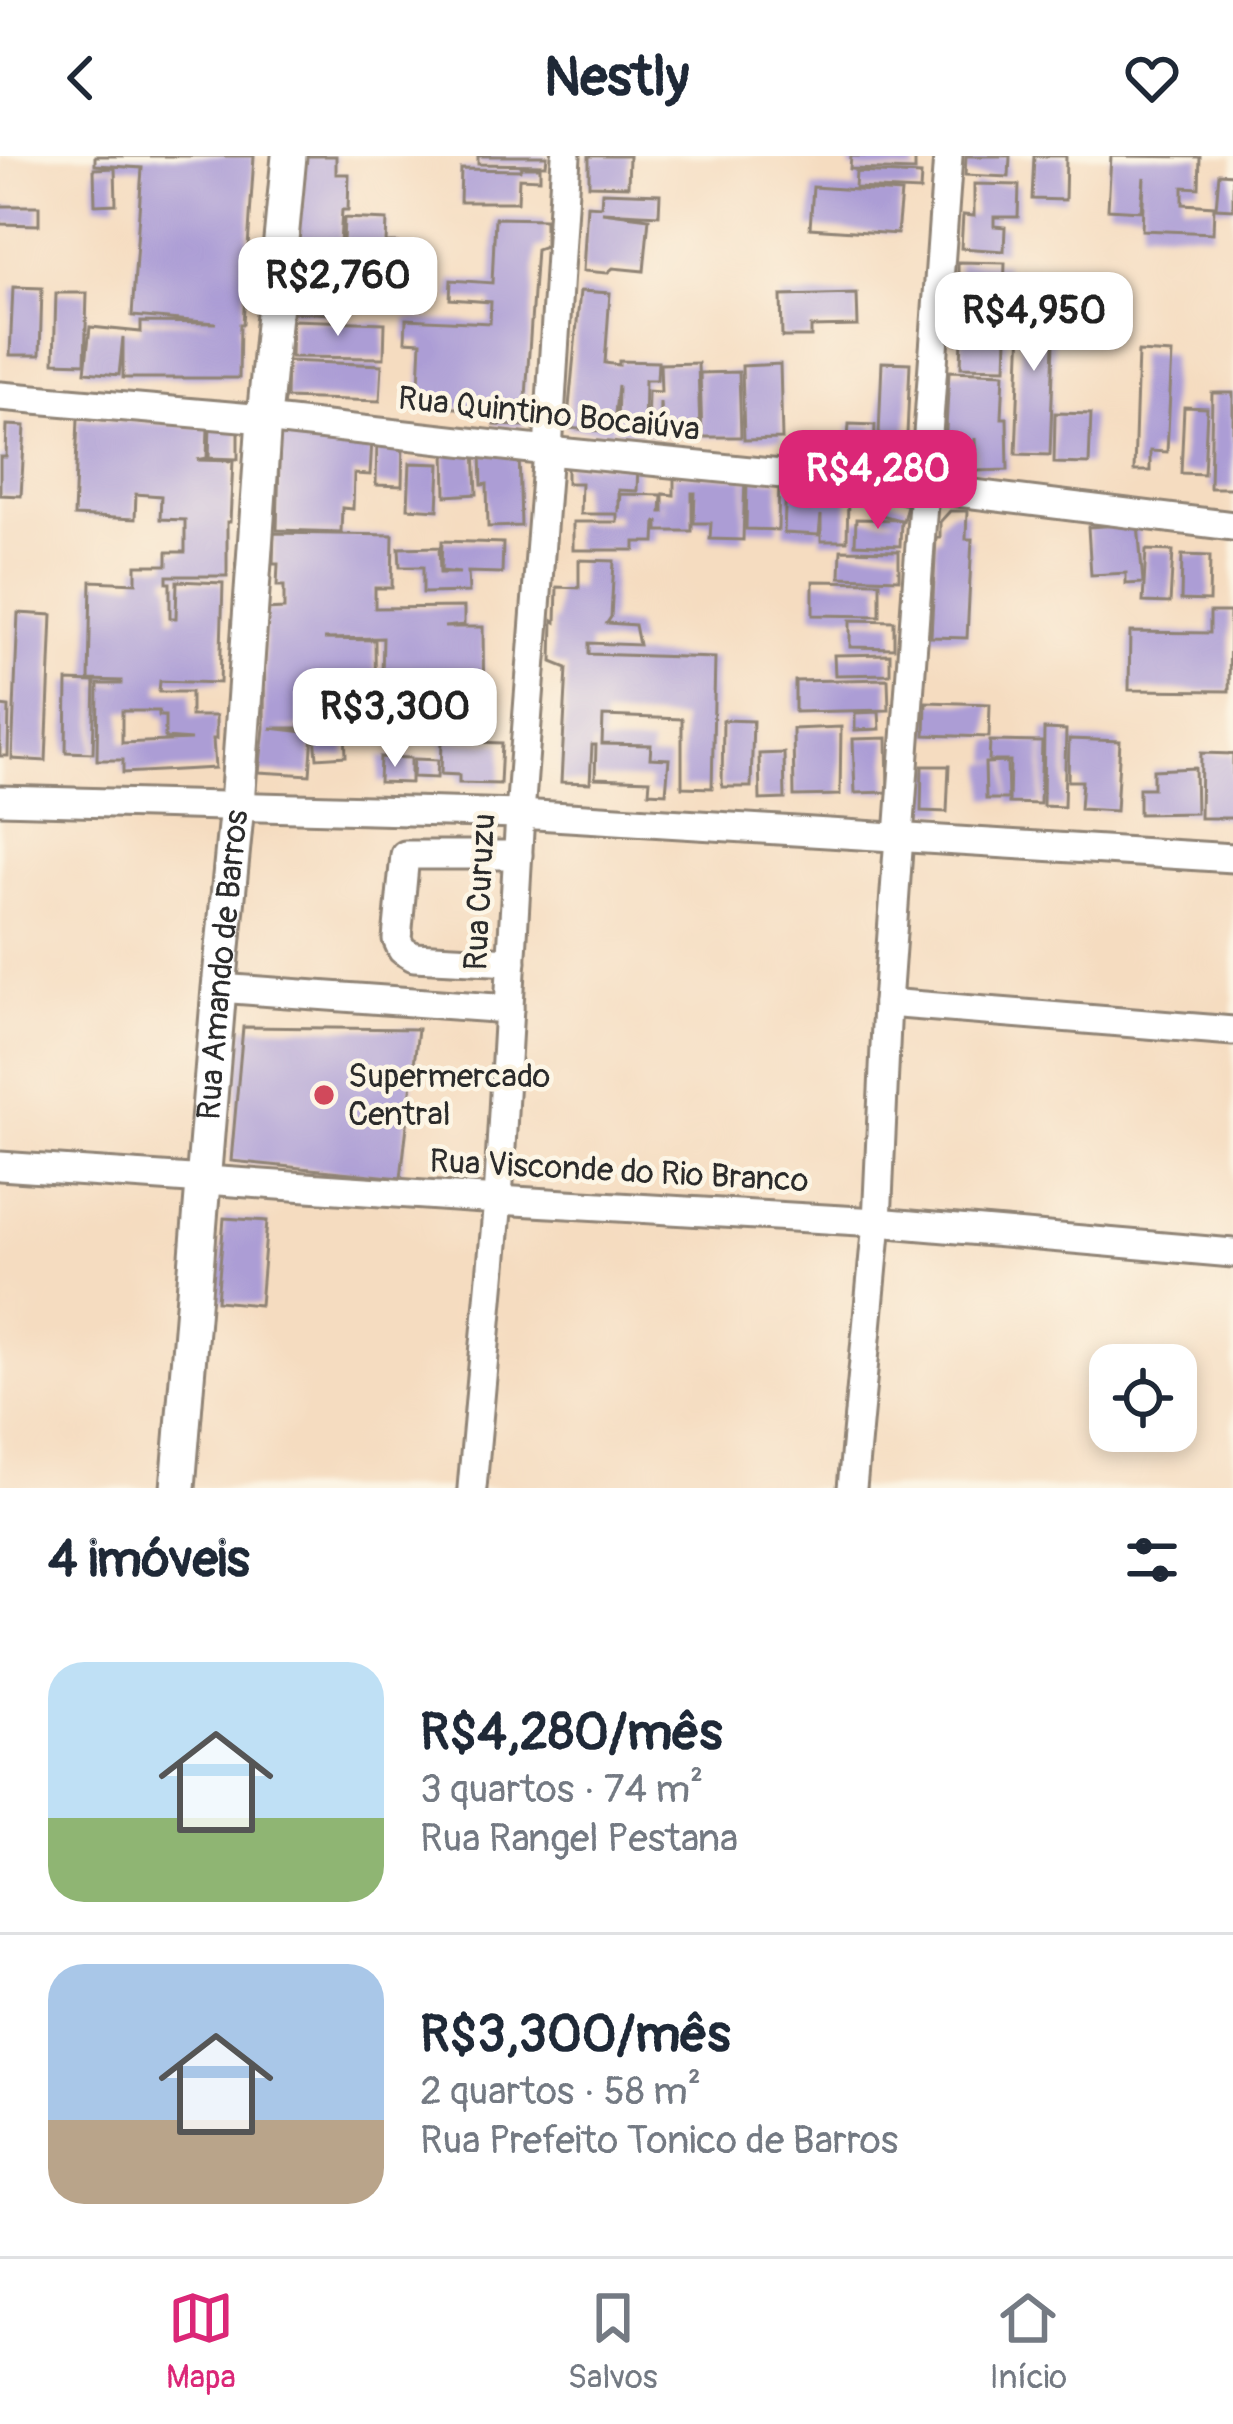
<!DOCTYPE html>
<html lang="pt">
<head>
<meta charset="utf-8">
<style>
  body { margin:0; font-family:Pangolin,sans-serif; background:#f2f2f3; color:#1f2937; height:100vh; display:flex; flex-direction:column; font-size:45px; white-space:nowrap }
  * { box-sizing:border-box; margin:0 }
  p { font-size:39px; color:#747a83 }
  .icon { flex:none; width:66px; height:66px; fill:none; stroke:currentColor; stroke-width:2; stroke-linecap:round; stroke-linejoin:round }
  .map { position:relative; height:1332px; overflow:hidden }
  .details { display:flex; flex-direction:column; background:#fff; flex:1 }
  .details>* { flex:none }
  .controls { position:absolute; left:1089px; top:1188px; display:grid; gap:24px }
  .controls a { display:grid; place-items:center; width:108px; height:108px; border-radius:24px; background:#fff; box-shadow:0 6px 18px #0003; font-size:60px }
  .price { position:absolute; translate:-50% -102px; padding:0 27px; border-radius:24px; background:#fff; color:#222; font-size:39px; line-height:78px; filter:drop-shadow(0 3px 6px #0008) }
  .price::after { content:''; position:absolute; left:50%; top:72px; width:36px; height:27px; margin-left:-18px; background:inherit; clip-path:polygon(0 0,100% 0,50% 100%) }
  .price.active { background:#db2777; color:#fff }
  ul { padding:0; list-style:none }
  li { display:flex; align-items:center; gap:36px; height:300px; padding:0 48px }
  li+li { border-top:3px solid #e0e1e3 }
  li span { display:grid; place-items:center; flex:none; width:336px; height:240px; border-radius:36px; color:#555 }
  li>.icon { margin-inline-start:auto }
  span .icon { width:144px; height:144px; fill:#fffc; stroke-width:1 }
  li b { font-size:51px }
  h2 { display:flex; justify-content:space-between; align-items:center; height:144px; padding:0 48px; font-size:51px }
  header { display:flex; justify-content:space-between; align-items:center; height:156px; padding:0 48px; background:#fff; font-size:54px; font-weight:700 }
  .tab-bar { display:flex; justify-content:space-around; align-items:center; height:168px; border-top:3px solid #e0e1e3; background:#fff; font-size:33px; color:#747a83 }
  .tab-bar a { display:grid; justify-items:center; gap:6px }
  .tab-bar .active { color:#db2777 }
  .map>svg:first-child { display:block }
  .building { fill:#ac9dd5; fill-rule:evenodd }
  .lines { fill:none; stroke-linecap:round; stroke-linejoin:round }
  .minor-casing { stroke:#908476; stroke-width:33 }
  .major-casing { stroke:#908476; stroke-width:39 }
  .minor { stroke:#fff; stroke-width:27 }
  .major { stroke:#fff; stroke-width:33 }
  .poi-dot { fill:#d1495b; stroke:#fcf5e5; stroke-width:4.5 }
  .labels { text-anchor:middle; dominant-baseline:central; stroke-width:9; stroke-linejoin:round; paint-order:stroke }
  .street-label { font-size:33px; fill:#2b2b2b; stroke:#fcf5e5 }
  .poi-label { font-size:33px; fill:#2b2b2b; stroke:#fcf5e5; text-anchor:start }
</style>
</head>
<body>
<header><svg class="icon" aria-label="back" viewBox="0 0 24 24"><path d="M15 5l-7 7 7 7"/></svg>Nestly<svg class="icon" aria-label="heart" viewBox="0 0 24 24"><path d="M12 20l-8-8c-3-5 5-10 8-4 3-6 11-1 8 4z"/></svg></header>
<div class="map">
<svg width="1233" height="1332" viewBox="0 0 1233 1332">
  <rect width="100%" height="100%" fill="#fcf5e5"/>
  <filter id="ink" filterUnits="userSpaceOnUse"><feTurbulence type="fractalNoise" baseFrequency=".00833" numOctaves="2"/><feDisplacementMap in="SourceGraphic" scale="24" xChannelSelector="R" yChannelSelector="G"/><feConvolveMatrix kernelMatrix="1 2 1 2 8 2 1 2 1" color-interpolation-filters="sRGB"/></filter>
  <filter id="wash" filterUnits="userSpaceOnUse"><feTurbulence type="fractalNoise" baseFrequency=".004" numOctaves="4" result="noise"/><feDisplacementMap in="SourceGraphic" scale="48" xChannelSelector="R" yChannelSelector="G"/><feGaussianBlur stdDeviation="2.7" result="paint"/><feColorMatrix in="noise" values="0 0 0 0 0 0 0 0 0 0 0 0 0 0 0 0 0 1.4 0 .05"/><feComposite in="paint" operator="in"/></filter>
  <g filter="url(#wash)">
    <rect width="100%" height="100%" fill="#f5dcc0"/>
    <g id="blocks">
      <g class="building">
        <polygon points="95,0 254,0 243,168 240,168 239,222 123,222 123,181 119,219 85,216 90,171 141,176 141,166 216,167 132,160 142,12 95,9"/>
        <polygon points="303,0 336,0 336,18 349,18 348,54 342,54 340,87 343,87 344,62 387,64 386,87 398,87 402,116 333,116 332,158 291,156 296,53 302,52"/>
        <polygon points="478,0 547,0 546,9 478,8"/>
        <polygon points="589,0 629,0 628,30 589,29"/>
        <polygon points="851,0 915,0 915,15 850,13"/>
        <polygon points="966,0 1010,0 1009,21 965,19"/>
        <polygon points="1034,0 1066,0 1065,44 1032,43"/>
        <polygon points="1111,0 1200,1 1199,32 1183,31 1183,48 1214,50 1213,77 1142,74 1144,21 1141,55 1108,53"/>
        <polygon points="521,11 540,11 540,23 519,22 518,46 460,46 461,13 520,14"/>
        <polygon points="115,12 116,48 95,49 94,13"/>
        <polygon points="856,16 921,19 920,35 855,32"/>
        <polygon points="1219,17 1233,18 1233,53 1216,52"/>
        <polygon points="974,28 1019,29 1018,61 994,61 994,70 1005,71 1004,95 961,92 963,59 974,60"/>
        <polygon points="813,31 901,37 897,78 810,72"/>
        <polygon points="602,36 660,38 659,59 602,56 649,62 644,115 613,112 607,117 583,115 587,49 601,50"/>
        <polygon points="0,50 39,50 39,69 0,68"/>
        <polygon points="495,62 545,63 545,90 536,93 524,270 494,269 495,254 418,250 421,186 405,185 406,163 490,167 491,146 450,143 451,124 492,127"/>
        <polygon points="958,106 1005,107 1004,140 958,139"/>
        <polygon points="1009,123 1032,124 1030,158 1055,159 1050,299 1016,298 1022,144 1008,144"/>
        <polygon points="13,131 42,132 40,199 10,199"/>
        <polygon points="580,135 610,137 605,207 619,209 619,205 658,206 657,224 645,224 644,276 617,276 618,229 613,276 567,272"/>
        <polygon points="56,137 87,137 85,207 54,206"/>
        <polygon points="857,138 858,170 811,171 811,181 782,181 781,140"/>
        <polygon points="996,144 997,178 960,179 959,146"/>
        <polygon points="292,164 385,167 384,202 291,201"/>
        <polygon points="962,181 1007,182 1006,212 961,211"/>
        <polygon points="1138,196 1172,198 1167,296 1150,295 1150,315 1134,315"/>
        <polygon points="287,205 382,209 380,245 286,242"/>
        <polygon points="882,206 910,207 906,303 878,302"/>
        <polygon points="698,207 700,278 662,279 660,246 659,279 647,279 648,235 661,236 660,208"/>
        <polygon points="780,208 782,283 744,284 742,210"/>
        <polygon points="949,215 1004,217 1002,262 1007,262 1008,314 976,315 975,282 973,313 944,312"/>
        <polygon points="739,216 741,281 702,281 700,217"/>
        <polygon points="1212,237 1233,237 1233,332 1210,332"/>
        <polygon points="1184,251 1207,252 1204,318 1181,317"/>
        <polygon points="1055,257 1091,258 1089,308 1054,307"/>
        <path d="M78,262L208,271L207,302L197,304L233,305L230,366H227V420H167V427H170V462H176L177,425L223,427L220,527L160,525L159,536H191V560H216V583H213L215,612L123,617V604H97L98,528H121V525L89,524L91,425L136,427V409H167V396H185V364L160,363L161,340L136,338L135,363L74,360ZM122,555H159V560H165V582L191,584L122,587Z"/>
        <polygon points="849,268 875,269 874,300 847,299"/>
        <polygon points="7,269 25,270 21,340 0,339 0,301 6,301"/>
        <polygon points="210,270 238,270 238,303 209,302"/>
        <polygon points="280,272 372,283 370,319 354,318 353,353 342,352 341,376 277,374"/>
        <polygon points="377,286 403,286 402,330 376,329"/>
        <polygon points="475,292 477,338 446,340 445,293"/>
        <polygon points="519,296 521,370 488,371 487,328 482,329 481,297"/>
        <polygon points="410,307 440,308 438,354 408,352"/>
        <polygon points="567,308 638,309 637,335 618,334 618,356 620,338 662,339 661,356 663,356 663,338 674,339 674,319 745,322 743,384 710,383 711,367 694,367 695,337 692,337 692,375 658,375 658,366 656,366 655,386 635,386 635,394 573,394 573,366 617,366 617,358 580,358 581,327 567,327"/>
        <polygon points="747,323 779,324 778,374 746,373"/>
        <polygon points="786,328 820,329 820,343 848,343 847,385 821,385 821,359 819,379 784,377"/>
        <polygon points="883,342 907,349 903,365 878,358"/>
        <polygon points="950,355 967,355 966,383 972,383 967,482 931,481 936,382 940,382 940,366"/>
        <polygon points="856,363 901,364 900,390 855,388"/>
        <polygon points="1138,368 1143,427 1126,428 1126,417 1091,419 1088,371"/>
        <polygon points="274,377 393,379 392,432 375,432 375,452 464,451 464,469 444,471 483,471 484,564 381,561 383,482 324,483 375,484 376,572 270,572 313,577 310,619 259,616 264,572 265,454 284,453 284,430 277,430 278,408 273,408"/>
        <polygon points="442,385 503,387 502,417 468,416 469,436 423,437 423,411 400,411 399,392 439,391 440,417 460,417 441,415"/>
        <polygon points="841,394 899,395 899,423 840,421"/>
        <polygon points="1146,394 1173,395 1170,447 1143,446"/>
        <polygon points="1182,399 1210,400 1209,445 1181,444"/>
        <polygon points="579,404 614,405 611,461 607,467 635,469 639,489 589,487 589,498 715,502 712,632 682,631 682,563 603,560 602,588 651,589 650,602 669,603 666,637 649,636 650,624 595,622 596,589 592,589 590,627 561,626 567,512 552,506 553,464 556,466 557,431 579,432"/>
        <polygon points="813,425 880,426 880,460 813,459"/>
        <polygon points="1210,456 1230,456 1229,535 1129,534 1130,476 1210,477"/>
        <polygon points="18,457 52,459 46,605 12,603"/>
        <polygon points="850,464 894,465 894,492 850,491"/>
        <polygon points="890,498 890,518 835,519 834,499"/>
        <polygon points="888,523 889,554 795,556 795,525"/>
        <polygon points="67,525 95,526 93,597 66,596"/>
        <polygon points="926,546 990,548 989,581 925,579"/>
        <polygon points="0,550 9,551 8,600 0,600"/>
        <polygon points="879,556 880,573 855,574 855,557"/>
        <polygon points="723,564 753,565 751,631 722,631"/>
        <polygon points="841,571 840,639 794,640 793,573"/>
        <polygon points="1044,573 1066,574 1064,651 1043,650"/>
        <polygon points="345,576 346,600 317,602 315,578"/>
        <polygon points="887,582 888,636 855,637 853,583"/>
        <polygon points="1069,583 1120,585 1116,655 1080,653 1082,625 1068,625"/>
        <polygon points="442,585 502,587 500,628 459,627 459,619 441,618"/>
        <polygon points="990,585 1042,586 1040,648 1009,647 1010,605 989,605"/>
        <polygon points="784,597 785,643 760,644 759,598"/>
        <polygon points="1201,597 1233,598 1233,662 1200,662"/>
        <polygon points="380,601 411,602 411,627 379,626"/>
        <polygon points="414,603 438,604 437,622 413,621"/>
        <polygon points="1007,606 1008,643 986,643 985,607"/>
        <polygon points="922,610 949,610 947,656 921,655"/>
        <polygon points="1195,612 1196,657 1139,658 1139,632 1153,632 1153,614"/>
        <polygon points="243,871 418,873 401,1022 231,1005"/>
        <polygon points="224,1062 267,1065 260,1149 217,1145"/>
      </g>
    </g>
  </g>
  <g filter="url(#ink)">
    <use href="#blocks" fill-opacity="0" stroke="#908476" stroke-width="3"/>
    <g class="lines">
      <g class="minor-casing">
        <g id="minor">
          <polyline points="0,240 264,263 548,295 925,332 1233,370"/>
          <polyline points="0,644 520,658 1233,702"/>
          <polyline points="512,806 414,801 402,794 397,783 405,699 518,699"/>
          <polyline points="219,832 509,853"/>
          <polyline points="887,847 1233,875"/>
          <polyline points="0,1010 498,1044 877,1066 1233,1097"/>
          <polyline points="472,1332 498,1044 520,658 548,295 566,0"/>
          <polyline points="852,1332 877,1066 887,847 948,0"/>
        </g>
      </g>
      <g class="major-casing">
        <g id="major">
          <path id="s1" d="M178,1332L219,832L237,649L264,263L289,0"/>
        </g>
      </g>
      <use href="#minor" class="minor"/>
      <use href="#major" class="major"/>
    </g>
  </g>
  <circle class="poi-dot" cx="324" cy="939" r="12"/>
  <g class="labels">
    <g class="street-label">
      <text transform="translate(549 258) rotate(6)">Rua Quintino Bocaiúva</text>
      <text transform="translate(480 736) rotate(-87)">Rua Curuzu</text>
      <text stroke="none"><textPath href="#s1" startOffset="525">Rua Amando de Barros</textPath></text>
      <text transform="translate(619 1015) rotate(3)">Rua Visconde do Rio Branco</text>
    </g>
    <g class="poi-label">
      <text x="348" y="920">Supermercado<tspan x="348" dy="38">Central</tspan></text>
    </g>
  </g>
</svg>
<div class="controls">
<a><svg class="icon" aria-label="locate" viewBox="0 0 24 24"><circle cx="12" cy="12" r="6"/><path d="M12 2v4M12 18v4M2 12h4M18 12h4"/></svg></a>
</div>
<b class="price" style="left:338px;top:183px">R$2,760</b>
<b class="price" style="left:1034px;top:218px">R$4,950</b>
<b class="price active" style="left:878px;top:376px">R$4,280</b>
<b class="price" style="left:395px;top:614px">R$3,300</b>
</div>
<section class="details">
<h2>4 imóveis<svg class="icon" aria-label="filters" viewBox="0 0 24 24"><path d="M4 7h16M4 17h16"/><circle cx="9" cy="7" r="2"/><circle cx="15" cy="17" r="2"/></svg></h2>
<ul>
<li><span style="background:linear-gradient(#bfe0f5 65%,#8fb573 0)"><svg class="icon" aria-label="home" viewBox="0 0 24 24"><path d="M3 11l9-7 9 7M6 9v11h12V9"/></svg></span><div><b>R$4,280/mês</b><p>3 quartos · 74 m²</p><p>Rua Rangel Pestana</p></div></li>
<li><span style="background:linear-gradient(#a9c7e8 65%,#b9a48a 0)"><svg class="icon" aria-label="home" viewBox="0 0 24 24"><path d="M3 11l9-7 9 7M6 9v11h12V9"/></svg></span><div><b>R$3,300/mês</b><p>2 quartos · 58 m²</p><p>Rua Prefeito Tonico de Barros</p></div></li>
</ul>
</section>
<nav class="tab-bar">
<a class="active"><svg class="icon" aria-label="map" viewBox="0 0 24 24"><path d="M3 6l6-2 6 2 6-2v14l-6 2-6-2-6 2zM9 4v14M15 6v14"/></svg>Mapa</a>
<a><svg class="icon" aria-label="saved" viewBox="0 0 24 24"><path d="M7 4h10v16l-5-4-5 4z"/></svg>Salvos</a>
<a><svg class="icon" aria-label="home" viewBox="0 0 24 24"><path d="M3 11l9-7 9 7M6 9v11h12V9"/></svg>Início</a>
</nav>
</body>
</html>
